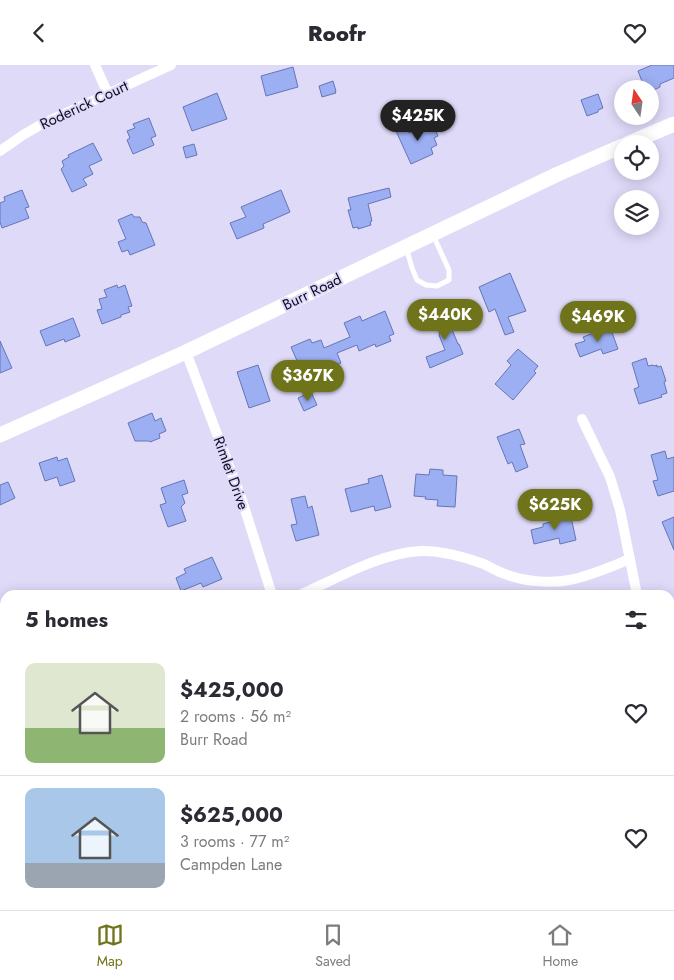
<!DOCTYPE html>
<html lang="en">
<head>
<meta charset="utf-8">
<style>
  body { margin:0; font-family:Jost,sans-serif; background:#f2f2f3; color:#2b2b33; height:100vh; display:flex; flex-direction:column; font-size:19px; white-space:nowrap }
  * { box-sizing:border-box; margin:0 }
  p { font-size:16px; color:#7c7c81 }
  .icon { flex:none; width:28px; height:28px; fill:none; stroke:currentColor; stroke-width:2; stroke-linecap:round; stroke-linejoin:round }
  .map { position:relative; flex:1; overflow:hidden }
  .panel { position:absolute; left:0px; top:525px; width:675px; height:320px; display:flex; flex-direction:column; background:#fff; border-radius:15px 15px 0 0; box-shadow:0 2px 12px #0003 }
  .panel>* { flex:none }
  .needle { width:32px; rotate:347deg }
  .fabs { position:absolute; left:614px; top:15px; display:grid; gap:10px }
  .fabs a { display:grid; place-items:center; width:45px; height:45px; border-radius:50%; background:#fff; box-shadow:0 2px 12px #0003; font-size:25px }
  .price { position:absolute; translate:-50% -42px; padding:0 11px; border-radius:18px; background:#6f7319; color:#fff; font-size:16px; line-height:32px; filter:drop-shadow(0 1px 2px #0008) }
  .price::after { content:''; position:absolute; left:50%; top:30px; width:15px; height:11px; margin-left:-8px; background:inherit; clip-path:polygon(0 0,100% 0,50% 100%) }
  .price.on { background:#222; color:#fff }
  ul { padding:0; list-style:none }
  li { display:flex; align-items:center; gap:15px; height:125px; padding:0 25px }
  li+li { border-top:1px solid #e1e1e2 }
  li span { display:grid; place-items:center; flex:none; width:140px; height:100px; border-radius:10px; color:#555 }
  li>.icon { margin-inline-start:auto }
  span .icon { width:60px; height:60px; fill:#fffc; stroke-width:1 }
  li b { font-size:21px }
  h2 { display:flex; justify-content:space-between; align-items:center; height:60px; padding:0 25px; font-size:21px }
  header { display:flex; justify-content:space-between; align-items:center; height:65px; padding:0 25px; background:#fff; font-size:22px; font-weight:800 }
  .tab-bar { display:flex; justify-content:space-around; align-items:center; height:70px; border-top:1px solid #e1e1e2; background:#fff; font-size:14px; color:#7c7c81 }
  .tab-bar a { display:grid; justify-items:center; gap:2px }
  .tab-bar .on { color:#6f7319 }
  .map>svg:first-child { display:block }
  .building { fill:#9caff3; stroke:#6676b6 }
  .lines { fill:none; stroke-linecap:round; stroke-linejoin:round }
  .lane { stroke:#fff; stroke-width:5 }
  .street { stroke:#fff; stroke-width:10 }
  .secondary { stroke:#fff; stroke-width:15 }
  .labels { text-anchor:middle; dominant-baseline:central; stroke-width:4; stroke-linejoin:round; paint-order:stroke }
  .street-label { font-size:15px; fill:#100922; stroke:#dedaf8 }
</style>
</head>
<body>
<header><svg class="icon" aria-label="back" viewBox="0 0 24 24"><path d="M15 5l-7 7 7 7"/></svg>Roofr<svg class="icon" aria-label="heart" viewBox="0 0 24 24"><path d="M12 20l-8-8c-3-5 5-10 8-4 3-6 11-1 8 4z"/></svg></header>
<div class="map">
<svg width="674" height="845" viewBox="0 0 674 845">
  <rect width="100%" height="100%" fill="#dedaf8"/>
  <g class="building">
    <polygon points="652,0 674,0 674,13 660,19 660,22 650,27 650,24 645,24 638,6"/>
    <polygon points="293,2 298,22 266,31 261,11"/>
    <polygon points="333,16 336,26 335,26 336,28 322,32 319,21"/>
    <polygon points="217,28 227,54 192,66 183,42"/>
    <polygon points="598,29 603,43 598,45 598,47 587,51 581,35"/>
    <polygon points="149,53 156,71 151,73 154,80 133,89 127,75 130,73 127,66 135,63 133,59"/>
    <polygon points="432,57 438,71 434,73 437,80 431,83 433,89 411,99 396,66 406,62 409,68"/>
    <polygon points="93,78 102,95 89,101 93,109 83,114 87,120 72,127 61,104 64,101 62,96 69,92 68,90"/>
    <polygon points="194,79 197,90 186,93 183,82"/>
    <polygon points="389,123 391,132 368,139 372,156 370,157 371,160 358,164 358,162 353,163 348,145 351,145 348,133"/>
    <polygon points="22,125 29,142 25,143 29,153 2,163 0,157 0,138 5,136 4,132"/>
    <polygon points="281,125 290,147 263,159 264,163 237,174 230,158 246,152 241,142"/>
    <polygon points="132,149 134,152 140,152 142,157 146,158 155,180 130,190 128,185 122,187 118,177 126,174 118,155"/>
    <polygon points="510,208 526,246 508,252 514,267 505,270 495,244 489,247 479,222"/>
    <polygon points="117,220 118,223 125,220 132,241 128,242 130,247 121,250 121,252 102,259 97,245 102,244 99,234 107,232 104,225"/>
    <polygon points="443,243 458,279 459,279 463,289 430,303 426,292 445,285 439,270 440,269 432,248"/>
    <polygon points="385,246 394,269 389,271 391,276 376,282 375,279 359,286 357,280 337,288 341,298 334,301 339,312 324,319 317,303 305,308 303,303 301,305 291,282 310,274 312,278 321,275 324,283 350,272 344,258 360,251 362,256"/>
    <polygon points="73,253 80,271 65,277 64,274 46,281 40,266"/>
    <polygon points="610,262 618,284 603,289 601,284 580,292 575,279 585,276 583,272"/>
    <polygon points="0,276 12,303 0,308"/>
    <polygon points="518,284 538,301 534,306 536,308 513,335 495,319 511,300 507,296"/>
    <polygon points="646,293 648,301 653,300 654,301 657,300 657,302 661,301 666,316 664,317 667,328 661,330 662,332 639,339 634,324 639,322 632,298"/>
    <polygon points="258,300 270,336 249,343 237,307"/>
    <polygon points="311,327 317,340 304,346 298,333"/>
    <polygon points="152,348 155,356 161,353 166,366 159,369 160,373 150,377 149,376 135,376 128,358"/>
    <polygon points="519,364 525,379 520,380 528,402 516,407 512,397 508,399 497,372"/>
    <polygon points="665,386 667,394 674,392 674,426 658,431 653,416 658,415 651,390"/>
    <polygon points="57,392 58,396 67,393 75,416 60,421 57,412 45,416 39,398"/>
    <polygon points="430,404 443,405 443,410 457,411 455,442 437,441 438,435 425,434 426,432 414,431 416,409 429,410"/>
    <polygon points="382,410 391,442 375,446 374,441 351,447 345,424 369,418 368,414"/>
    <polygon points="184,415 188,428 182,430 185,438 181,442 186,456 168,462 160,440 166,438 161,423"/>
    <polygon points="8,417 15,433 0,440 0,420"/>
    <polygon points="305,431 308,443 312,441 319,470 296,476 291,460 297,459 291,434"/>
    <polygon points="564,451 564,453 571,452 576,475 560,479 559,473 534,479 531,465 543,462 543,459 553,456 553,453"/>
    <polygon points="674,452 674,485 662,457"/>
    <polygon points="212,492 222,514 203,522 201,518 181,526 176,513 186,508 184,504"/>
  </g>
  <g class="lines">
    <polyline class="lane" points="406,182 412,203 417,215 426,220 437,221 449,215 449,205 434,172"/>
    <g class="street">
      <polyline points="95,0 108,29"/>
      <polyline points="0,86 23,70 42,59 171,0"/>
      <polyline points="186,287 242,435 272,530"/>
      <polyline points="582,354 610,412 620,445 637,530"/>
      <path d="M300,530C338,513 380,488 421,486C438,485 465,492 481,498C489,501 496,506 505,509C521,516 551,519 569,515C590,511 610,502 630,494"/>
      <polyline points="670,628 674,638"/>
      <polyline points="0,708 5,704"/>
      <polyline points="0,755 5,760"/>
      <polyline points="99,840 105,845"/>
      <polyline points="393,840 395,845"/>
      <polyline points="52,845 56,840"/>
    </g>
    <g class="secondary">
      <polyline points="627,79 674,59"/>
      <polyline points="0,370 186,287 558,109 622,81"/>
    </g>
  </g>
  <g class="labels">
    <g class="street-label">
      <text transform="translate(84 40) rotate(-25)">Roderick Court</text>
      <text transform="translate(312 227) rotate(-26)">Burr Road</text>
      <text transform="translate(231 408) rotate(70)">Rimlet Drive</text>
    </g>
  </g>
</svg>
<div class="fabs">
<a><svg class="needle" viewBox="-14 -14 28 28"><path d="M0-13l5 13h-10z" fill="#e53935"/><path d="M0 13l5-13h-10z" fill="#7c7c81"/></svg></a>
<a><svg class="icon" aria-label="locate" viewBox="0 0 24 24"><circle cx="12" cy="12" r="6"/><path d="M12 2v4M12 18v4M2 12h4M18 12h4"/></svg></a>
<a><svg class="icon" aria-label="layers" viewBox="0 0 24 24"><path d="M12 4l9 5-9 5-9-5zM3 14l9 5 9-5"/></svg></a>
</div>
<b class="price on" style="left:418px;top:77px">$425K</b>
<b class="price" style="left:445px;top:276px">$440K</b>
<b class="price" style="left:598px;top:278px">$469K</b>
<b class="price" style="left:308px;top:337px">$367K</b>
<b class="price" style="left:555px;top:466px">$625K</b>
<section class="panel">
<h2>5 homes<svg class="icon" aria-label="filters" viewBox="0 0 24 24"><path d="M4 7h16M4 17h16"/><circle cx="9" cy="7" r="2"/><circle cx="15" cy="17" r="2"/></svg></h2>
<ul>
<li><span style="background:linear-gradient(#dfe7d0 65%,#8fb573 0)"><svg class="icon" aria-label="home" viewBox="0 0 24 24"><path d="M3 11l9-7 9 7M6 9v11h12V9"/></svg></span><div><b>$425,000</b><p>2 rooms · 56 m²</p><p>Burr Road</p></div><svg class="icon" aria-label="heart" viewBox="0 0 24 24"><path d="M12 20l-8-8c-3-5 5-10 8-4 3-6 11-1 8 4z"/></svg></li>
<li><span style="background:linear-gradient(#a9c7e8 75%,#9aa5b1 0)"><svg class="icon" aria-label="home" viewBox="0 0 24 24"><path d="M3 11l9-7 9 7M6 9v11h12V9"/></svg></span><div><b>$625,000</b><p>3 rooms · 77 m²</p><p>Campden Lane</p></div><svg class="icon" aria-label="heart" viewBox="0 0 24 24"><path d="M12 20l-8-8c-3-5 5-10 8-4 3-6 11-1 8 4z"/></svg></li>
</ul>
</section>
</div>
<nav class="tab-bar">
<a class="on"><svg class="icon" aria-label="map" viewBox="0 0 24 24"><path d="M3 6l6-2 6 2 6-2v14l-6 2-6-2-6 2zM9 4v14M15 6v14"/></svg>Map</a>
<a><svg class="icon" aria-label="saved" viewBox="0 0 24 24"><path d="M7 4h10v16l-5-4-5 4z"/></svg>Saved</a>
<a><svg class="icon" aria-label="home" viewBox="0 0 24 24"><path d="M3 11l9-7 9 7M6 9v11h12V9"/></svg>Home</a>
</nav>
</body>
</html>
